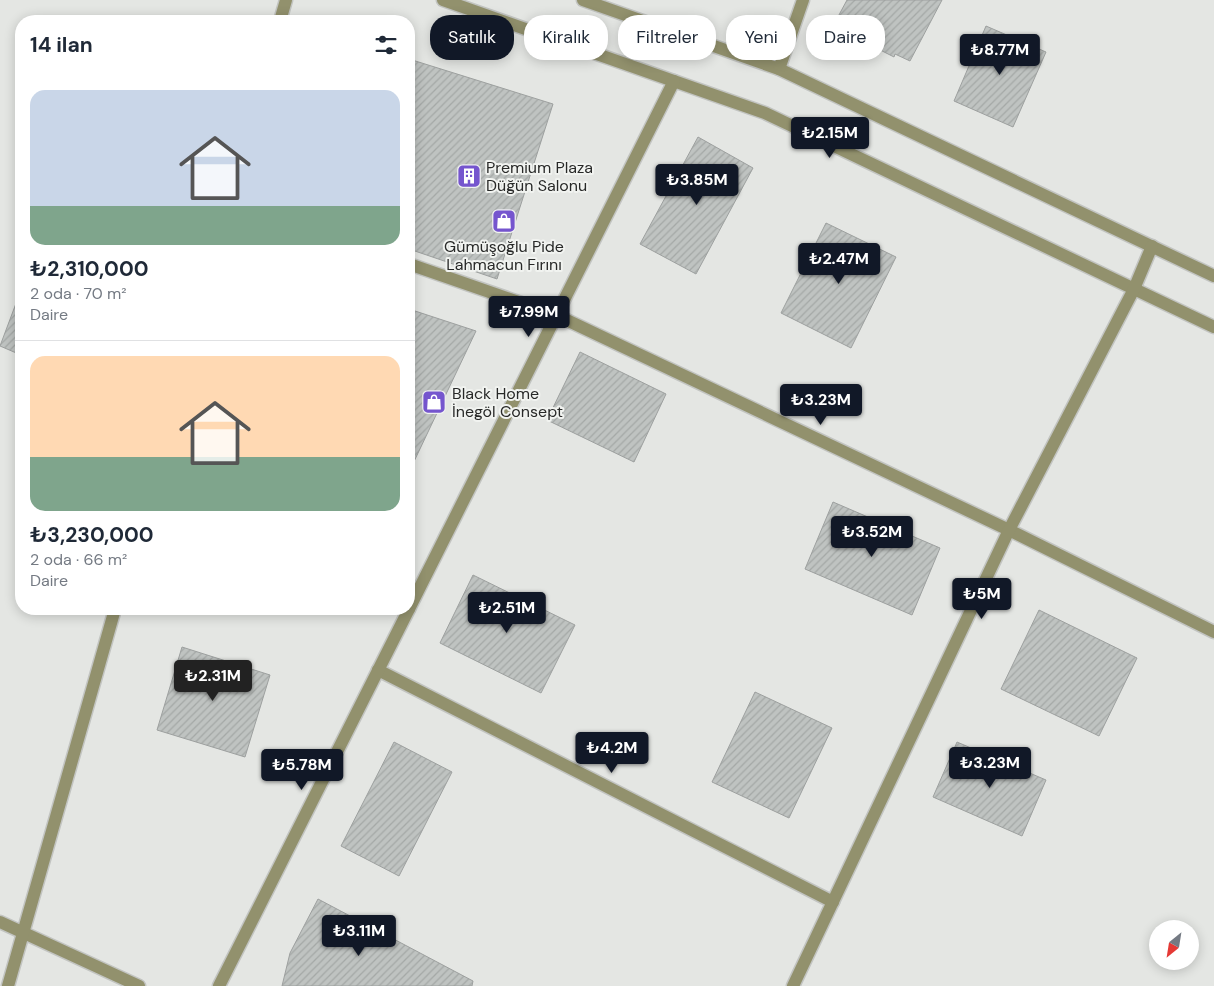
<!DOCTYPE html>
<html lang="tr">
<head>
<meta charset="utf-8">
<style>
  body { margin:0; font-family:"DM Sans",sans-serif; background:#f2f2f3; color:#1f2937; height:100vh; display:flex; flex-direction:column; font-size:19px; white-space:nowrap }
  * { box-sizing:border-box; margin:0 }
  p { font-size:16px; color:#747a83 }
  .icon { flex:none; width:28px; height:28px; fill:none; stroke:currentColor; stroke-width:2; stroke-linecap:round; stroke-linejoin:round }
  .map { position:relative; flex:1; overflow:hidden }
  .side { position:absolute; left:15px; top:15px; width:400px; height:600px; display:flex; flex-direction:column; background:#fff; border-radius:20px; box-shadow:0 2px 12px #0003 }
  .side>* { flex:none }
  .guide { position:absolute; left:430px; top:15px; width:475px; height:45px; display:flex; gap:10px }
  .needle { width:32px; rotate:210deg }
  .buttons { position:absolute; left:1149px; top:920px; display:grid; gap:10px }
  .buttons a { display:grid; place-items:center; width:50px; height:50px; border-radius:50%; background:#fff; box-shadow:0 2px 12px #0003; font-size:25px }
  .price { position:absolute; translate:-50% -42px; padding:0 11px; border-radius:5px; background:#111827; color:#fff; font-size:16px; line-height:32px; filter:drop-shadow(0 1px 2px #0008) }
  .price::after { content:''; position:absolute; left:50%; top:30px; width:15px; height:11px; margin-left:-8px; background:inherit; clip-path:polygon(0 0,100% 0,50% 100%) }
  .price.on { background:#222; color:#fff }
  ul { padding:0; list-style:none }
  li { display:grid; align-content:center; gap:10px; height:265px; padding:0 15px }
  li+li { border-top:1px solid #e0e1e3 }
  li span { display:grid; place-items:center; height:155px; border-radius:15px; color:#555 }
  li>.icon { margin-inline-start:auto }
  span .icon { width:90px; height:90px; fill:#fffc; stroke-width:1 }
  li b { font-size:21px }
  h2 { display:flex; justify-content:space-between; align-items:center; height:60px; padding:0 15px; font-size:21px }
  .pill { padding:0 18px; border-radius:20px; background:#fff; box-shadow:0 2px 12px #0003; font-size:18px; line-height:45px }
  .pill.on { background:#111827; color:#fff }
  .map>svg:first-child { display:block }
  .building { fill:url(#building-hatch); stroke:#9da09f }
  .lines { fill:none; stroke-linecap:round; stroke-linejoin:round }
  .minor-casing { stroke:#c2c4c1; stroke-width:15 }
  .minor { stroke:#92916d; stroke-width:12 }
  .labels { text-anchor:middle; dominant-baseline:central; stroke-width:4; stroke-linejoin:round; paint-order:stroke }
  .poi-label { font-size:16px; fill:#282928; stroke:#f1f3f0; text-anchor:start }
</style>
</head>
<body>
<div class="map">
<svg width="1214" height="986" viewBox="0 0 1214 986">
  <defs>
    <pattern id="building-hatch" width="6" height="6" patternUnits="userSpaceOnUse" patternTransform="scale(1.25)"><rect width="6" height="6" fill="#bfc3c1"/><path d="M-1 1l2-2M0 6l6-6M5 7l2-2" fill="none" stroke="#a4a8a6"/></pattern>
  </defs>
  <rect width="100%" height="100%" fill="#e4e6e3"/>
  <g class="building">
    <polygon points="847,0 942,0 910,61 895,54 894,57 833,26"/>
    <polygon points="986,26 1046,52 1013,127 954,101"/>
    <polygon points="409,59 553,104 497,279 409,249"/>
    <polygon points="698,137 753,168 696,274 640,244"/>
    <polygon points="826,223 896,257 851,348 781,313"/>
    <polygon points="21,290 21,355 0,346"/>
    <polygon points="409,309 476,331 409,472"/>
    <polygon points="580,352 666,394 634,462 547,420"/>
    <polygon points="833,502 940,548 912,615 805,569"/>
    <polygon points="473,575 575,625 541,693 440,643"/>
    <polygon points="1039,610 1137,658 1099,736 1001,689"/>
    <polygon points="182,647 270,675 245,757 157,730"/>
    <polygon points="755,692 832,728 789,818 712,782"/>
    <polygon points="394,742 452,772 399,876 341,846"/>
    <polygon points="957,742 1046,780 1022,836 933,797"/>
    <polygon points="318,899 473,981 472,986 282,986 290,953"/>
  </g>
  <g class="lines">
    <g class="minor-casing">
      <g id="minor">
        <polyline points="443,0 765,113 1214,327"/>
        <polyline points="583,0 779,69 1214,276"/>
        <polyline points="280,21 286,0"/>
        <polyline points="779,69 803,0"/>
        <polyline points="409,264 556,315 1009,530 1214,632"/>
        <polyline points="409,609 674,81"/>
        <polyline points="378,670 833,902"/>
        <polyline points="0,922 139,986"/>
        <polyline points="8,986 115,609"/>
        <polyline points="219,986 409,609"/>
        <polyline points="793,986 1009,530 1134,289 1152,246"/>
      </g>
    </g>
    <use href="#minor" class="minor"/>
  </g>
  <defs>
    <g id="building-square" transform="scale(1.25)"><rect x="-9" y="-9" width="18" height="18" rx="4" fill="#7555ce" stroke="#f1f3f0"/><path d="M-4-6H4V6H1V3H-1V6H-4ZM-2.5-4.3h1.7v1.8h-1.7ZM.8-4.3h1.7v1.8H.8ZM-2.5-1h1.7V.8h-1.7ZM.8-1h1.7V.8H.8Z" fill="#fff"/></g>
    <g id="shop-square" transform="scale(1.25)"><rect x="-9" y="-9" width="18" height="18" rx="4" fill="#7555ce" stroke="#f1f3f0"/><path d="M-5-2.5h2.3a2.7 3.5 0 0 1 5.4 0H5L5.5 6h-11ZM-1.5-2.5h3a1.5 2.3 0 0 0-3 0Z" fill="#fff"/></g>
  </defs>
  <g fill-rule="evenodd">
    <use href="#building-square" x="469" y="176"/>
    <use href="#shop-square" x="504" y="221"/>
    <use href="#shop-square" x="434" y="402"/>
  </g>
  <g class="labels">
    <g class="poi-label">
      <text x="486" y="167">Premium Plaza<tspan x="486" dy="18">Düğün Salonu</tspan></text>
      <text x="504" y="246" text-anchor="middle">Gümüşoğlu Pide<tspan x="504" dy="18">Lahmacun Fırını</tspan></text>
      <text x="452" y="393">Black Home<tspan x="452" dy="18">İnegöl Consept</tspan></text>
    </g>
  </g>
</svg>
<div class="buttons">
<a><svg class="needle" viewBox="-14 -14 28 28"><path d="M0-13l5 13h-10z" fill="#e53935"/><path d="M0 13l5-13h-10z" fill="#747a83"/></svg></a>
</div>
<b class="price" style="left:1000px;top:76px">₺8.77M</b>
<b class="price" style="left:830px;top:159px">₺2.15M</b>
<b class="price" style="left:697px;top:206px">₺3.85M</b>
<b class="price" style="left:839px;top:285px">₺2.47M</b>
<b class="price" style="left:529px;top:338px">₺7.99M</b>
<b class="price" style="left:821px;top:426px">₺3.23M</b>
<b class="price" style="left:872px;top:558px">₺3.52M</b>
<b class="price" style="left:982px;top:620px">₺5M</b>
<b class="price" style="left:507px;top:634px">₺2.51M</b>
<b class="price on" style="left:213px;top:702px">₺2.31M</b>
<b class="price" style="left:612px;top:774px">₺4.2M</b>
<b class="price" style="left:990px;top:789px">₺3.23M</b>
<b class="price" style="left:302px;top:791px">₺5.78M</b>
<b class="price" style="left:359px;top:957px">₺3.11M</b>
<div class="guide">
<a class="pill on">Satılık</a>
<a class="pill">Kiralık</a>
<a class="pill">Filtreler</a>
<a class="pill">Yeni</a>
<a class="pill">Daire</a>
</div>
<section class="side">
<h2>14 ilan<svg class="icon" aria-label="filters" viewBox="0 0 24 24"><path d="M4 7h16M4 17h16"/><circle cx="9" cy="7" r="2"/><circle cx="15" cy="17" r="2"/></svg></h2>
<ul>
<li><span style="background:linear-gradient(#c9d6e8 75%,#7fa58c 0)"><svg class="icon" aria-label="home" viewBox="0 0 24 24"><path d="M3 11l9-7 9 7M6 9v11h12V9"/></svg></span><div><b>₺2,310,000</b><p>2 oda · 70 m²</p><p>Daire</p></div></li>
<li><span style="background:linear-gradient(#ffd9b3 65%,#7fa58c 0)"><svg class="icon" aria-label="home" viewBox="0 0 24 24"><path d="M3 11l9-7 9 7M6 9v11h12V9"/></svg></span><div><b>₺3,230,000</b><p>2 oda · 66 m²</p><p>Daire</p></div></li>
</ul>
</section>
</div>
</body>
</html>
